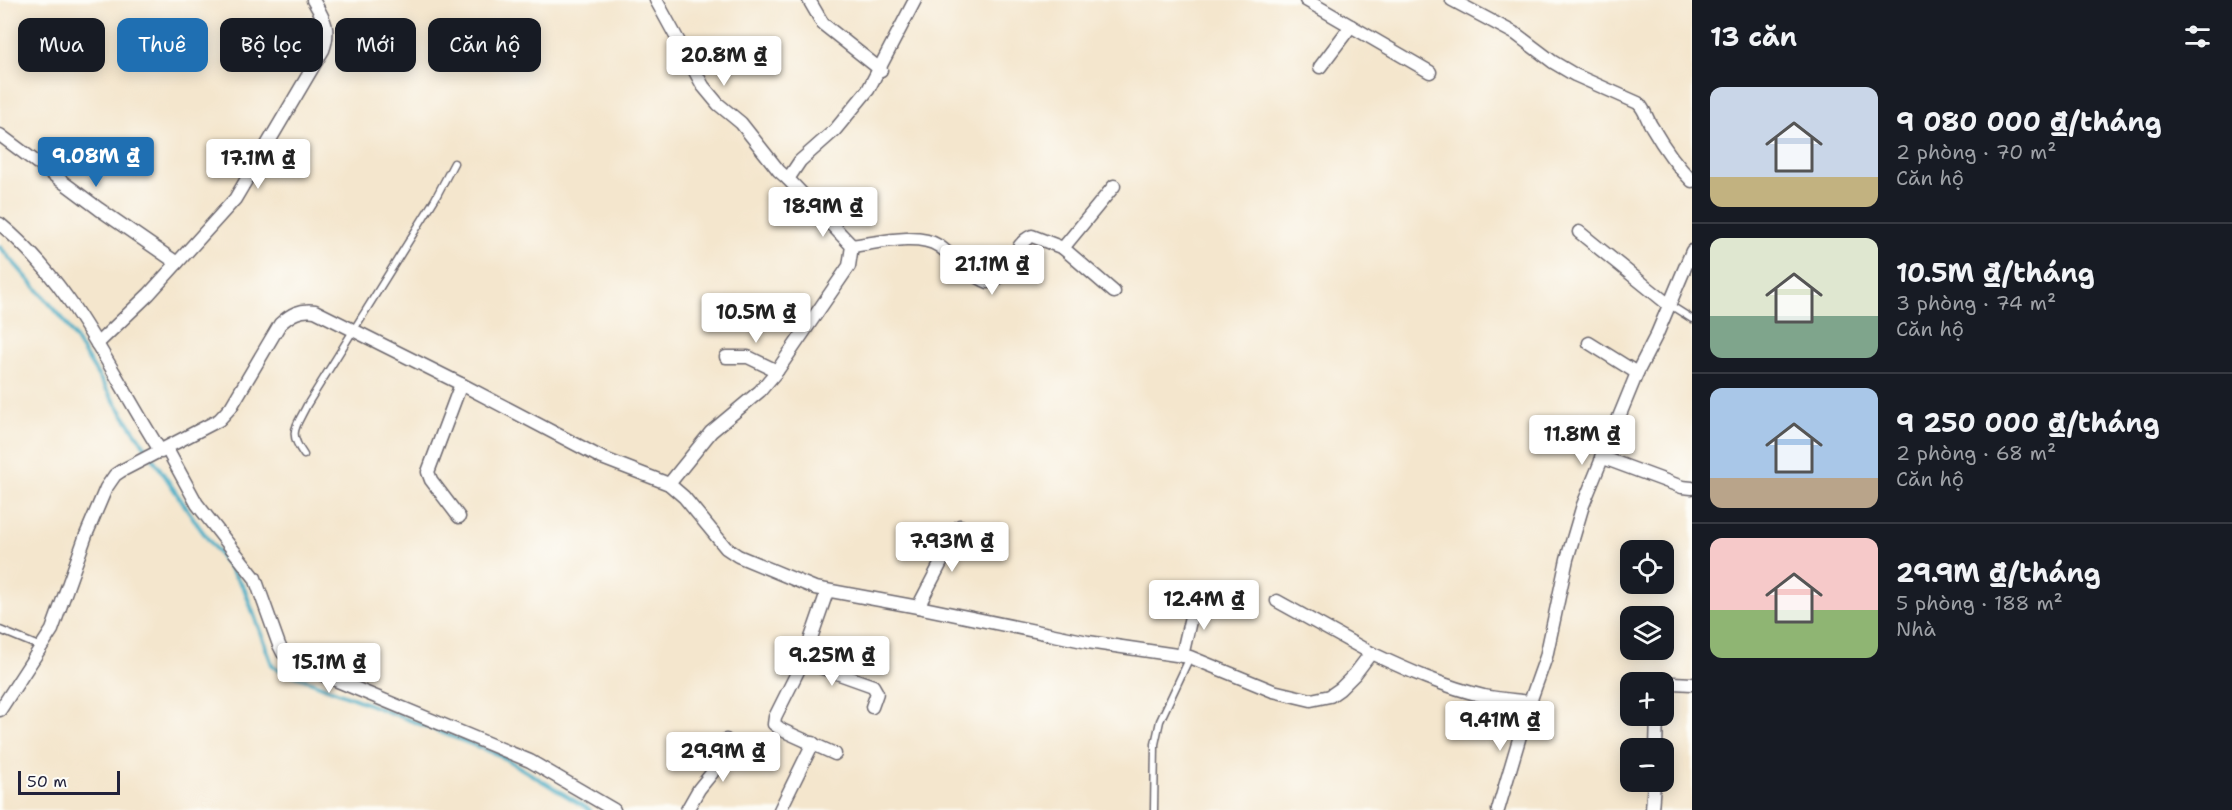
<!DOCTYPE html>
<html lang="vi">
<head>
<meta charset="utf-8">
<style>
  body { margin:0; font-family:"Shantell Sans",sans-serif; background:#242831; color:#f1f3f6; height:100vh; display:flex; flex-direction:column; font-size:22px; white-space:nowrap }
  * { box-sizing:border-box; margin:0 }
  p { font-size:20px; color:#9ea1a6 }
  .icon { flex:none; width:33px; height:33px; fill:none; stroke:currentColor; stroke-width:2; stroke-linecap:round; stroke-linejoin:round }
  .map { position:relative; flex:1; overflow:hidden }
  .side { display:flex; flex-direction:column; background:#171b24; width:540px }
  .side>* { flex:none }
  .top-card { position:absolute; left:18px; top:18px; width:570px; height:54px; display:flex; gap:12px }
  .buttons { position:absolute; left:1620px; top:540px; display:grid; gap:12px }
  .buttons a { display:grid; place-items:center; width:54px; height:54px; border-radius:12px; background:#171b24; box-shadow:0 3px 15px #0003; font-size:30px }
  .scale { position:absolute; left:18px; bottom:15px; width:102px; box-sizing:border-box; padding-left:6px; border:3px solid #22223b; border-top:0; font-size:16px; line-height:21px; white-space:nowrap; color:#22223b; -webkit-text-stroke:4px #fdfcf7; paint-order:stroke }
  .price { position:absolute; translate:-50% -51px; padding:0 14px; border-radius:6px; background:#fff; color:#222; font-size:20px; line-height:39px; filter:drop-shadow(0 2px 3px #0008) }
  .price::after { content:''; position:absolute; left:50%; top:36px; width:18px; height:14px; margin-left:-9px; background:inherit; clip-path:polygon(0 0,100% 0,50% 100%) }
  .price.selected { background:#1f6fb2; color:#fff }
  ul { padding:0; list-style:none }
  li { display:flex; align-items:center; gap:18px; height:150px; padding:0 18px }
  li+li { border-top:2px solid #363941 }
  li span { display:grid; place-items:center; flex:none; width:168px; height:120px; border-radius:12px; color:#555 }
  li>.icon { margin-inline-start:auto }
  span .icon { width:72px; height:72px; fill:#fffc; stroke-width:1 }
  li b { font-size:26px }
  h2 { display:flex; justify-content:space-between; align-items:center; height:72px; padding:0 18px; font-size:26px }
  .pill { padding:0 21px; border-radius:12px; background:#171b24; box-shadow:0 3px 15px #0003; font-size:21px; line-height:54px }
  .pill.selected { background:#1f6fb2; color:#fff }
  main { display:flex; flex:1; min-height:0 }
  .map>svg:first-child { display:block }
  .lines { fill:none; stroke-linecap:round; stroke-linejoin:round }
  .stream { stroke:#43aac3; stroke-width:4 }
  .service-casing { stroke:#6c676e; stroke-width:9 }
  .minor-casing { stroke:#6c676e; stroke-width:15 }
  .service { stroke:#fff; stroke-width:6 }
  .minor { stroke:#fff; stroke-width:12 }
</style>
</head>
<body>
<main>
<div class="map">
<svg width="1692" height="810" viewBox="0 0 1692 810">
  <rect width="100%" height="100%" fill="#fdfcf7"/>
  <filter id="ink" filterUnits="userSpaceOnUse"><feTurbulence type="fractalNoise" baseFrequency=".0167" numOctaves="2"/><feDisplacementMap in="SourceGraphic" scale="12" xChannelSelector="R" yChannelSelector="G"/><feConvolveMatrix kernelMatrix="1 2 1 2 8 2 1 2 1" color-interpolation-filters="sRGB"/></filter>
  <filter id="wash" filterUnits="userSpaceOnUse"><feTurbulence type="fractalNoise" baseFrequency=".008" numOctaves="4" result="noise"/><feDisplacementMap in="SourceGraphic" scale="24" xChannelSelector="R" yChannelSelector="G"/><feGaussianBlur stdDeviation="1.35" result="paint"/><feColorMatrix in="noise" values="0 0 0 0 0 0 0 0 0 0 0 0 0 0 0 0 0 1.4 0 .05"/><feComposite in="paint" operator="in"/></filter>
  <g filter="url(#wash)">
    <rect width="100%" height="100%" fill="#f4e6cd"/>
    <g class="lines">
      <polyline class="stream" points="0,247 63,319 110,395 200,528 244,588 273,667 499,755 590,810"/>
    </g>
  </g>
  <g filter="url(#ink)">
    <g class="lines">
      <g class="service-casing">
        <g id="service">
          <polyline points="1670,305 1692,319"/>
          <path d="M304,455C288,432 295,429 307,405L435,199L454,163"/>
          <polyline points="0,630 41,647"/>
          <polyline points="1154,810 1155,744 1160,721 1190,657"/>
        </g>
      </g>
      <g class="minor-casing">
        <g id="minor">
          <polyline points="656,0 703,86 718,104 741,123 779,171 788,179"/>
          <polyline points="809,0 823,24 881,70"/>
          <polyline points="1306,0 1430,72"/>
          <path d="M1452,0L1516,34L1553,62L1575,75L1638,103C1645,109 1647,120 1652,127C1663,146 1677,166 1692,181"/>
          <polyline points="1320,67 1351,26"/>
          <polyline points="0,135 99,209 177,263"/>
          <path d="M0,224C75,286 110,372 161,452"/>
          <polyline points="1579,232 1669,305"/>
          <path d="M852,246C877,243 918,232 939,246C955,258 970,275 988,282C1012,278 1011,244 1032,236L1063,248L1114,292"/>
          <polyline points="1063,248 1114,186"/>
          <polyline points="1589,343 1637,373"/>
          <path d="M97,344L149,294L235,199L323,50C331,29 324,19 313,0"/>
          <polyline points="726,357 748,357 777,371"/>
          <polyline points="167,449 197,504 255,578 279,645 283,653 292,662 530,761 614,810"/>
          <polyline points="1601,457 1682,487 1692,488"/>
          <polyline points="669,484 711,432 760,391 777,371 849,266 852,246 788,179 800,161 835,130 868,90 915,0"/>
          <polyline points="459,517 431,480 428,472 461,384"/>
          <polyline points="827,592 803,661 775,717 774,724 782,730 835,754"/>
          <polyline points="1277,601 1371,653"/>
          <polyline points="918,607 960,526"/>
          <polyline points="1182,656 1195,599"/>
          <polyline points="803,661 873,686 877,693 872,707"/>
          <polyline points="1664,687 1673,683 1692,684"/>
          <path d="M0,710L52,630L86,535L106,488L115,475L121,471L219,420L231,407L280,324C291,314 300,309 315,311L461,384L602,458L669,484L684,497L726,548L738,556L815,588L918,607L1088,642L1190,657L1273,691L1311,700L1330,696L1340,689L1355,674L1371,653C1407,670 1445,687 1484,696C1499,699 1515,700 1530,702"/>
          <polyline points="1656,748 1657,716"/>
          <polyline points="687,810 699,789 712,773 726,740"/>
          <polyline points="780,810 813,743"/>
          <polyline points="1498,810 1530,702 1546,657 1567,559 1583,505 1637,373 1657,334 1692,251"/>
          <polyline points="1652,810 1654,782"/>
        </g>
      </g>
      <use href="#service" class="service"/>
      <use href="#minor" class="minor"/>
    </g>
  </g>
</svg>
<div class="buttons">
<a><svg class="icon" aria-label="locate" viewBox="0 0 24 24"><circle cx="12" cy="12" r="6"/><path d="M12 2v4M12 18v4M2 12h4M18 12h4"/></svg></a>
<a><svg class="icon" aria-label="layers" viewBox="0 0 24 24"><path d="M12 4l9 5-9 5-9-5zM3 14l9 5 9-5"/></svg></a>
<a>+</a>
<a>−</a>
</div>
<div class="scale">50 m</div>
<b class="price" style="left:724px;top:87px">20.8M ₫</b>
<b class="price selected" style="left:96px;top:188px">9.08M ₫</b>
<b class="price" style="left:258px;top:190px">17.1M ₫</b>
<b class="price" style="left:823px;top:238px">18.9M ₫</b>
<b class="price" style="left:992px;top:296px">21.1M ₫</b>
<b class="price" style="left:756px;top:344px">10.5M ₫</b>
<b class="price" style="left:1582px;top:466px">11.8M ₫</b>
<b class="price" style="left:952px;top:573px">7.93M ₫</b>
<b class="price" style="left:1204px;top:631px">12.4M ₫</b>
<b class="price" style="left:832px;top:687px">9.25M ₫</b>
<b class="price" style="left:329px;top:694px">15.1M ₫</b>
<b class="price" style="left:1500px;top:752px">9.41M ₫</b>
<b class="price" style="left:723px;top:783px">29.9M ₫</b>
<div class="top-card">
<a class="pill">Mua</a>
<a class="pill selected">Thuê</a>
<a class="pill">Bộ lọc</a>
<a class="pill">Mới</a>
<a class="pill">Căn hộ</a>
</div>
</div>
<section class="side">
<h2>13 căn<svg class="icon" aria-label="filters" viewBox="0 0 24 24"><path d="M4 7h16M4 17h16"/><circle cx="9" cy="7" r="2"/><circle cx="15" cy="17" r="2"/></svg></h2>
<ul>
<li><span style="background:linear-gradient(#c9d6e8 75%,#c2b280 0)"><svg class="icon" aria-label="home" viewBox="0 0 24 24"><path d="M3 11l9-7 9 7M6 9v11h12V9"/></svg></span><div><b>9 080 000 ₫/tháng</b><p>2 phòng · 70 m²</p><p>Căn hộ</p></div></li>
<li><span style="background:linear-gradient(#dfe7d0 65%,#7fa58c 0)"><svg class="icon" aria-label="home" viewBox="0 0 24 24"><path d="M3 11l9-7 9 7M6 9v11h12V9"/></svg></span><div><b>10.5M ₫/tháng</b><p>3 phòng · 74 m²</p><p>Căn hộ</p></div></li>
<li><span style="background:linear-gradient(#a9c7e8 75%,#b9a48a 0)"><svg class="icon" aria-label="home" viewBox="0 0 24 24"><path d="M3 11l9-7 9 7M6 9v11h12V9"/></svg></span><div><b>9 250 000 ₫/tháng</b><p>2 phòng · 68 m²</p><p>Căn hộ</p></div></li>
<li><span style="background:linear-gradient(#f6c9c9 60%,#8fb573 0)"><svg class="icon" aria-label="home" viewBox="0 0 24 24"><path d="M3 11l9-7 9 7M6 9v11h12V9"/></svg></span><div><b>29.9M ₫/tháng</b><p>5 phòng · 188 m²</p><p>Nhà</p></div></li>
</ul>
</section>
</main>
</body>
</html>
